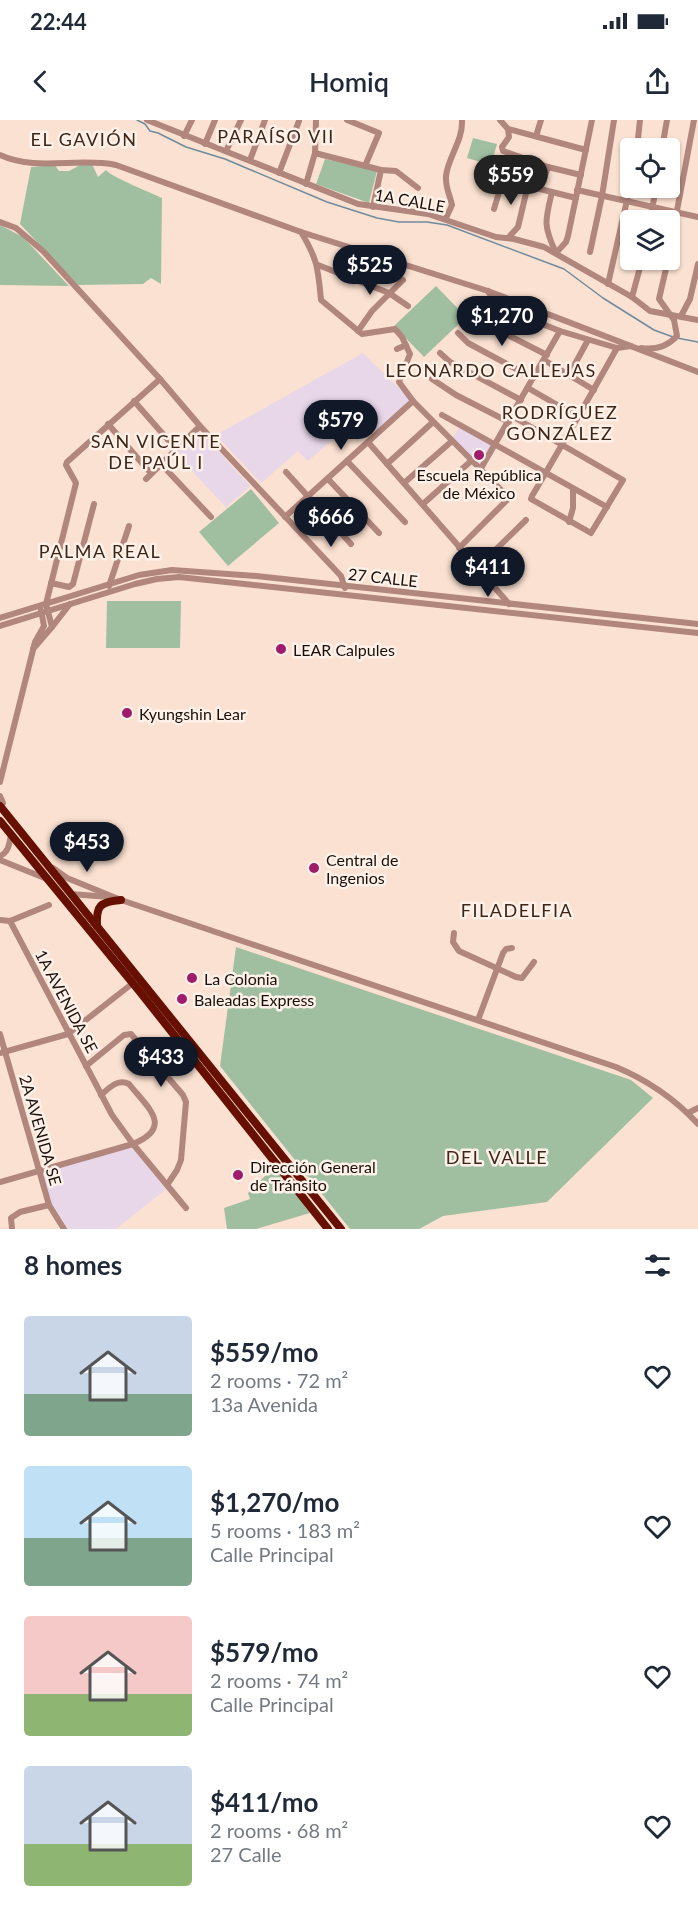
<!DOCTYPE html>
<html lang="en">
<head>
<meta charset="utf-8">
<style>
  body { margin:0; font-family:Lato,sans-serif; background:#f6f6f7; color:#1f2937; height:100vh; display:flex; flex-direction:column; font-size:22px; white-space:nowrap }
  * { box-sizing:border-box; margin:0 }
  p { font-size:20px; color:#747a83 }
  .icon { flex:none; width:33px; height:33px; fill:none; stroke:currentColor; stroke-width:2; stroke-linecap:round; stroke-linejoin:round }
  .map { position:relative; height:1109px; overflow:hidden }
  .drawer { display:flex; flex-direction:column; background:#fff; flex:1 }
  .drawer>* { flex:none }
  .fabs { position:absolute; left:620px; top:18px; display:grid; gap:12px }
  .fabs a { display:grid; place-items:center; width:60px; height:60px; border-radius:6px; background:#fff; box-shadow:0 2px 4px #0004; font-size:30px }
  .price { position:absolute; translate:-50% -51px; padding:0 14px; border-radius:21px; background:#111827; color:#fff; font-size:20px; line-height:39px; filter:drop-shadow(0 2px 3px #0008) }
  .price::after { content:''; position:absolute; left:50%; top:36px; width:18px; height:14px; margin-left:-9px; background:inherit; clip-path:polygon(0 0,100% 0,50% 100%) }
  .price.active { background:#222; color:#fff }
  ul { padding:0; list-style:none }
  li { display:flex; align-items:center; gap:18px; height:150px; padding:0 24px }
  li span { display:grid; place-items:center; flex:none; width:168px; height:120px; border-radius:6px; color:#555 }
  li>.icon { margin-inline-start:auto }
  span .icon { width:72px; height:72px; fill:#fffc; stroke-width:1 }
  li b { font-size:26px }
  h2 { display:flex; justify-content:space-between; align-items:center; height:72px; padding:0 24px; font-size:26px }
  .status { display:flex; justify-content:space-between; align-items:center; height:42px; padding:0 30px; background:#fff; direction:ltr }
  .status svg { height:16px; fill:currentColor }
  header { display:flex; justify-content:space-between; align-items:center; height:78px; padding:0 24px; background:#fff; font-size:27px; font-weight:600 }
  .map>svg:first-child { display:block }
  .education { fill:#e7d7e9 }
  .green { fill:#a0bfa1 }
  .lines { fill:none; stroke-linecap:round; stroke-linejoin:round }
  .stream { stroke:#6f8b9d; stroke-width:1.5 }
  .minor { stroke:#b1867d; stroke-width:6 }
  .highway { stroke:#671001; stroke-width:8 }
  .poi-dot { fill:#9f1c6d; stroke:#fef1e9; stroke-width:2 }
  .labels { text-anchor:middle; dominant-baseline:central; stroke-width:5; stroke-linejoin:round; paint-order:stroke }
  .street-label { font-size:16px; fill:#1a1009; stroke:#fef1e9 }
  .poi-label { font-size:16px; fill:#1a1009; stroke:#fef1e9; text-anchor:start }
  .neighbourhood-label { font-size:18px; letter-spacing:1.5px; fill:#3e2616; stroke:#fef1e9 }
</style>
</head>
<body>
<div class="status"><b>22:44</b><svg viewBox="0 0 49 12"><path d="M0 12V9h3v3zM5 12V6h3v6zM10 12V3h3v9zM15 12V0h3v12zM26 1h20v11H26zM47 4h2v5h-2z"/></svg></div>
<header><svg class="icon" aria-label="back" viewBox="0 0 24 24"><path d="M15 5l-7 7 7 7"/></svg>Homiq<svg class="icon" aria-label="share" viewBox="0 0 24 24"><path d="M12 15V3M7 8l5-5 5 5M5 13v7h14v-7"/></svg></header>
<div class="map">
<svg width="698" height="1109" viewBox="0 0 698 1109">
  <rect width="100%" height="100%" fill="#fbe1d1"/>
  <g class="education">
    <polygon points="363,233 410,279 377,312 361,295 308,341 298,331 261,363 216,315"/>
    <polygon points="461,306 494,324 481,345 452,318"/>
    <polygon points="198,309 250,366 226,387 174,332"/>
    <polygon points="132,1027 166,1069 116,1109 68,1109 52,1084 41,1053"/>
  </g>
  <g class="green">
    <polygon points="473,18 497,24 491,45 467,38"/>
    <polygon points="325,39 377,51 369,83 316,64"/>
    <path d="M82,44H92L98,57L106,50C110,56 151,73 162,78L161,164L151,158L143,164L78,165L20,104L31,47L55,45L59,51H69Z"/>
    <polygon points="0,105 23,117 69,166 0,165"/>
    <polygon points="436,166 466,197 424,237 394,206"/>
    <polygon points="251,369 279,403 228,446 199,412"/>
    <polygon points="107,481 181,481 180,528 106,528"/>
    <polygon points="236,827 631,960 653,978 547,1082 443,1096 419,1109 350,1109 220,946"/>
    <polygon points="275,1046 310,1093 256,1109 227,1109 224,1088 250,1079 248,1073"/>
  </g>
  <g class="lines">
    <g class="stream">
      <polyline points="137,0 145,4 150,11 158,13 186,27 225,39 327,82 377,98 399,102 427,102 447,105 564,149 603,178 654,210 673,217"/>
      <polyline points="677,218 698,222"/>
    </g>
    <g class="minor">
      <polyline points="147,0 358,84 428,94 496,117 514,119 544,127 632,177 650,191 698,200"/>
      <polyline points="347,0 379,13 365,46"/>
      <polyline points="500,0 508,9 586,30"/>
      <polyline points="508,9 509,17 502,27 503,31 548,47 581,55"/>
      <polyline points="184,16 192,0"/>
      <polyline points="536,16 541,0"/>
      <polyline points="205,24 215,0"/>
      <polyline points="637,28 640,0"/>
      <polyline points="662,28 667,0"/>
      <polyline points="226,31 241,0"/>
      <polyline points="315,33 381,50 396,51 418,68"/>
      <path d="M0,35C37,52 77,37 116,45L301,112L488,171L698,252"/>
      <polyline points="250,40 265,0"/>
      <polyline points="279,53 299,1"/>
      <polyline points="513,60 521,38"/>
      <polyline points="306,64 315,33 316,0"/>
      <polyline points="540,69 548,47"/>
      <polyline points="577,70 698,97"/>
      <path d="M552,72C545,101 543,105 556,133L566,122L568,116L592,0"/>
      <polyline points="373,87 381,50"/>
      <polyline points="494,89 503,59 505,57 540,69 576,78"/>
      <path d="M446,98L452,85C450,75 445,67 446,56C448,37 463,21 462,0"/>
      <polyline points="650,100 656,68"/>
      <polyline points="0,102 16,108 43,131 160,259 200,306 341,456 345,468"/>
      <path d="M301,112C318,140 318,149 321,180L362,214L395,209L402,217L410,234L399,262L413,281L509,378L459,428"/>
      <polyline points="508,118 518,107 528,65"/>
      <polyline points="590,132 602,76 614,0"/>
      <polyline points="669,133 694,0"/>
      <polyline points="318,145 389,173 408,186"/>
      <polyline points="608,164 630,67"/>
      <polyline points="488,171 492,178 514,193 560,211 617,228 631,226"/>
      <polyline points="632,177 642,140"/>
      <polyline points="470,190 486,204 547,235"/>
      <polyline points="681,196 690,179 698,144"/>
      <polyline points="358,211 372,191 403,160"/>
      <polyline points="458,213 468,223 533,258"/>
      <path d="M641,228C655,230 667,227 677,216L674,200L659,179L668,140"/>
      <polyline points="397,229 406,225"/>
      <polyline points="440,233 450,242 521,280"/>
      <polyline points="544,240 594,270"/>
      <polyline points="569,255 588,220"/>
      <polyline points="432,259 456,275 509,302"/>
      <polyline points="528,268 578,297"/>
      <polyline points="134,281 176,329"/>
      <polyline points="442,295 607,387"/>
      <path d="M512,296L623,360L591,413L531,379L532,376C561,327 589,278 617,228"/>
      <polyline points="108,304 148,350"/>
      <polyline points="368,322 509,484"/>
      <polyline points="347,341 405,402"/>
      <polyline points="161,344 211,397"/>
      <polyline points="387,344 433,302"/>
      <polyline points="480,350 560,211"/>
      <polyline points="286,352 351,424"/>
      <polyline points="146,359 200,306"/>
      <polyline points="328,359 379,413"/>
      <polyline points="404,363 452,321"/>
      <polyline points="423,384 471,341"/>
      <polyline points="285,397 413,281"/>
      <polyline points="569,402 573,388 573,369"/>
      <polyline points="477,448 526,400"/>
      <polyline points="51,463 69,467 73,464 94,384"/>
      <polyline points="109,466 129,406"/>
      <polyline points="0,498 139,455 172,450 256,456 698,504"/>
      <polyline points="0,506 135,464 157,459 179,457 698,513"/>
      <polyline points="52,507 70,484"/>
      <polyline points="33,529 52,507 46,484 76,363 66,345 67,342 160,259"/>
      <polyline points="0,662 35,522 44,506 41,490"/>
      <polyline points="0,676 3,683"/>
      <path d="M0,736C9,732 9,724 11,715"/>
      <polyline points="0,740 47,759"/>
      <path d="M53,748L67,758L121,780L616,947C647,960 675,979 698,1004"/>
      <polyline points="71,774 109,777"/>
      <polyline points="0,800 10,801 49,785"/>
      <polyline points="10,801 112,995 133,1024 186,1088"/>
      <polyline points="454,813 453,822 459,831 516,857 522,858 534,842"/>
      <polyline points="478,900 503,833 506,829 512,828"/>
      <polyline points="0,914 49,1085 64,1109"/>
      <polyline points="0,933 68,914 133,863"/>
      <polyline points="86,946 124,915 131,914 183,975 186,982 181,1040 177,1050 167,1065"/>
      <polyline points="688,993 698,988"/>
      <path d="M0,1062L133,1024C174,1007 148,988 129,964C118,958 109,968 101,975"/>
      <polyline points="12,1109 11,1098 20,1092 49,1085"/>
    </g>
    <g class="highway">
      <polyline points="0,686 341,1109"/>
      <polyline points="0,701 140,872 328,1109"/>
      <path d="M97,806C96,785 100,782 121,780"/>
    </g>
  </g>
  <g class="poi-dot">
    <circle cx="479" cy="335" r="6"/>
    <circle cx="281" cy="529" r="6"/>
    <circle cx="127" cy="593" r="6"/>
    <circle cx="314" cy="748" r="6"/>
    <circle cx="192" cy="858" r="6"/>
    <circle cx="182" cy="879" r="6"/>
    <circle cx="238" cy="1055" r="6"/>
  </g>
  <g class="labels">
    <g class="street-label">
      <text transform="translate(410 80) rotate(10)">1A CALLE</text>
      <text transform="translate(383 457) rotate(6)">27 CALLE</text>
      <text transform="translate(67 881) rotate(62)">1A AVENIDA SE</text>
      <text transform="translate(41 1010) rotate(74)">2A AVENIDA SE</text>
    </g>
    <g class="poi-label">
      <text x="479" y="354" text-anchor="middle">Escuela República<tspan x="479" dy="18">de México</tspan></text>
      <text x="293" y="529">LEAR Calpules</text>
      <text x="139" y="593">Kyungshin Lear</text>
      <text x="326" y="739">Central de<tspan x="326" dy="18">Ingenios</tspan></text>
      <text x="204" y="858">La Colonia</text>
      <text x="194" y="879">Baleadas Express</text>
      <text x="250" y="1046">Dirección General<tspan x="250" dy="18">de Tránsito</tspan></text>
    </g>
    <g class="neighbourhood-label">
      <text x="276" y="16">PARAÍSO VII</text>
      <text x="84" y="19">EL GAVIÓN</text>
      <text x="491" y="250">LEONARDO CALLEJAS</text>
      <text x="560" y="292">RODRÍGUEZ<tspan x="560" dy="21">GONZÁLEZ</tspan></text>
      <text x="156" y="321">SAN VICENTE<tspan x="156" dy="21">DE PAÚL I</tspan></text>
      <text x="100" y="431">PALMA REAL</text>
      <text x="517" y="790">FILADELFIA</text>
      <text x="497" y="1037">DEL VALLE</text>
    </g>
  </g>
</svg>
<div class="fabs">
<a><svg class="icon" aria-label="locate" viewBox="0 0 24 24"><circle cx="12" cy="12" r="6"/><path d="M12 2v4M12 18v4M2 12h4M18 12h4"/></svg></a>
<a><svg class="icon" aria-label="layers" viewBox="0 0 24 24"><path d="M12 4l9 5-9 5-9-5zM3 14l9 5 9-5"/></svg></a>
</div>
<b class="price active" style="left:511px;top:86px">$559</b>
<b class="price" style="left:370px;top:176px">$525</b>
<b class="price" style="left:502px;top:227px">$1,270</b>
<b class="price" style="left:341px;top:331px">$579</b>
<b class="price" style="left:331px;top:428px">$666</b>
<b class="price" style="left:488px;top:478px">$411</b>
<b class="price" style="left:87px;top:753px">$453</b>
<b class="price" style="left:161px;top:968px">$433</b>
</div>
<section class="drawer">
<h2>8 homes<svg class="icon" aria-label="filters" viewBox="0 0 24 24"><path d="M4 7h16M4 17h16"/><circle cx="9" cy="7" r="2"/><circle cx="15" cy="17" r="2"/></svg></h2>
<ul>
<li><span style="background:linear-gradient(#c9d6e8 65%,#7fa58c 0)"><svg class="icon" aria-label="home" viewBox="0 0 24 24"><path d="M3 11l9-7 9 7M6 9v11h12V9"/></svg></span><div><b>$559/mo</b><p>2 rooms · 72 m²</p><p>13a Avenida</p></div><svg class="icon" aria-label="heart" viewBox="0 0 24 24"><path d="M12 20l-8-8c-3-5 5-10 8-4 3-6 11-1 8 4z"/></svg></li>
<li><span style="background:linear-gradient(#bfe0f5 60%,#7fa58c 0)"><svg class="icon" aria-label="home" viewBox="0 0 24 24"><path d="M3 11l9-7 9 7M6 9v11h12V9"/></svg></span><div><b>$1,270/mo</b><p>5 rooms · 183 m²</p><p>Calle Principal</p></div><svg class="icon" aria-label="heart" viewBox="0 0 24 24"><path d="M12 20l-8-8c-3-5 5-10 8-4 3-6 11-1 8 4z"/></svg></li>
<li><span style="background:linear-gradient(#f6c9c9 65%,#8fb573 0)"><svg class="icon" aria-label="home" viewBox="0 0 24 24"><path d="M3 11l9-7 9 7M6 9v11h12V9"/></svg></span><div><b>$579/mo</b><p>2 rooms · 74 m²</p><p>Calle Principal</p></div><svg class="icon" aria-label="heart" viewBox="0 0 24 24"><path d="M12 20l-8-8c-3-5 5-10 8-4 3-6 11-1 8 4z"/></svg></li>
<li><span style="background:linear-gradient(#c9d6e8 65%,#8fb573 0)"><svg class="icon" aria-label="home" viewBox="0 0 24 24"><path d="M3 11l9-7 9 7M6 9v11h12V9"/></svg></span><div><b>$411/mo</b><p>2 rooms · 68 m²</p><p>27 Calle</p></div><svg class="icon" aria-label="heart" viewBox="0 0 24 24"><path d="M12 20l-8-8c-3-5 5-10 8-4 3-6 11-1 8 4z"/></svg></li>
</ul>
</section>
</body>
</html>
